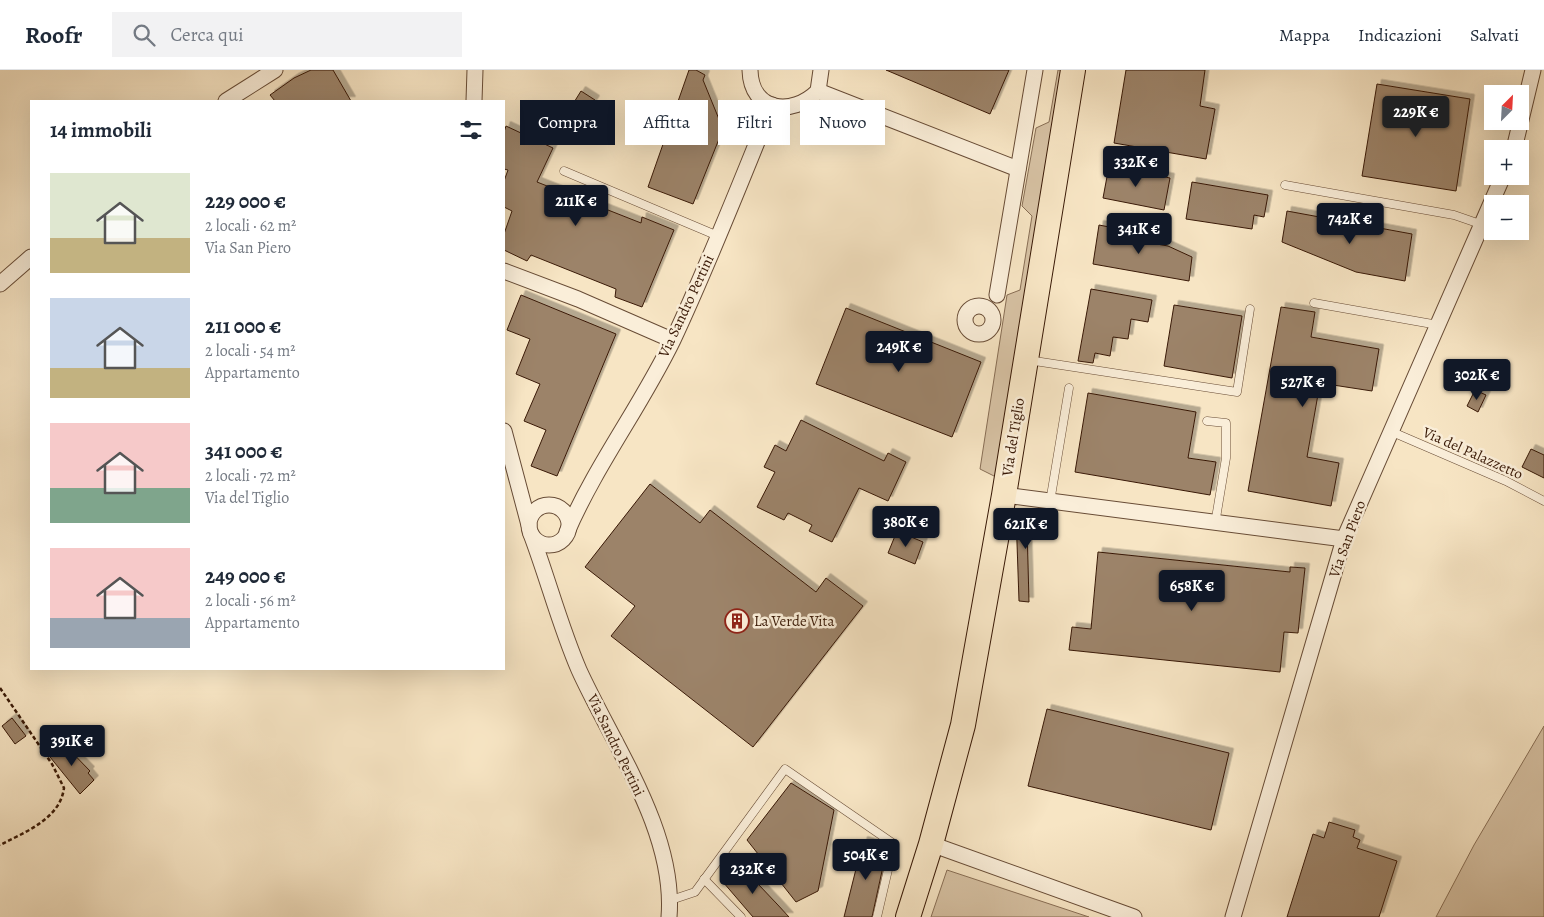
<!DOCTYPE html>
<html lang="it">
<head>
<meta charset="utf-8">
<style>
  body { margin:0; font-family:Alegreya,serif; background:#f2f2f3; color:#1f2937; height:100vh; display:flex; flex-direction:column; font-size:19px; white-space:nowrap }
  * { box-sizing:border-box; margin:0 }
  p { font-size:16px; color:#747a83 }
  .icon { flex:none; width:28px; height:28px; fill:none; stroke:currentColor; stroke-width:2; stroke-linecap:round; stroke-linejoin:round }
  .map { position:relative; flex:1; overflow:hidden }
  .details { position:absolute; left:30px; top:30px; width:475px; height:570px; display:flex; flex-direction:column; background:#fff; border-radius:0px; box-shadow:0 5px 20px #0002 }
  .details>* { flex:none }
  .banner { position:absolute; left:520px; top:30px; width:475px; height:45px; display:flex; gap:10px }
  .needle { width:32px; rotate:24deg }
  .controls { position:absolute; left:1484px; top:15px; display:grid; gap:10px }
  .controls a { display:grid; place-items:center; width:45px; height:45px; border-radius:0px; background:#fff; box-shadow:0 5px 20px #0002; font-size:25px }
  .price { position:absolute; translate:-50% -42px; padding:0 11px; border-radius:5px; background:#111827; color:#fff; font-size:16px; line-height:32px; filter:drop-shadow(0 1px 2px #0008) }
  .price::after { content:''; position:absolute; left:50%; top:30px; width:15px; height:11px; margin-left:-8px; background:inherit; clip-path:polygon(0 0,100% 0,50% 100%) }
  .price.current { background:#222; color:#fff }
  ul { padding:0; list-style:none }
  li { display:flex; align-items:center; gap:15px; height:125px; padding:0 20px }
  li span { display:grid; place-items:center; flex:none; width:140px; height:100px; border-radius:0px; color:#555 }
  li>.icon { margin-inline-start:auto }
  span .icon { width:60px; height:60px; fill:#fffc; stroke-width:1 }
  li b { font-size:21px }
  h2 { display:flex; justify-content:space-between; align-items:center; height:60px; padding:0 20px; font-size:21px }
  .chip { padding:0 18px; border-radius:0px; background:#fff; box-shadow:0 5px 20px #0002; font-size:18px; line-height:45px }
  .chip.current { background:#111827; color:#fff }
  header { display:flex; align-items:center; gap:30px; box-sizing:border-box; height:70px; padding:0 25px; background:#fff; border-bottom:1px solid #e0e1e3 }
  header strong { font-size:24px }
  nav { display:flex; gap:28px; margin-inline-start:auto; font-size:18px }
  .search { width:350px; height:45px; background:#f2f2f3; display:flex; align-items:center; gap:12px; box-sizing:border-box; padding:0 18px; border-radius:0px; color:#747a83; font-size:19px }
  .map>svg:first-child { display:block }
  .green { fill:#d7c2a4; stroke:#886e55 }
  .building { fill:#9c8369; stroke:#391906; filter:url(#shadow) }
  .lines { fill:none; stroke-linecap:round; stroke-linejoin:round }
  .service-casing { stroke:#684c36; stroke-width:9 }
  .minor-casing { stroke:#684c36; stroke-width:17 }
  .primary-casing { stroke:#391906; stroke-width:26 }
  .path { stroke:#391906; stroke-width:2.5; stroke-dasharray:4 2.5; stroke-linecap:butt }
  .service { stroke:#faeed9; stroke-width:8 }
  .minor { stroke:#faeed9; stroke-width:15 }
  .primary { stroke:#f7e5c4; stroke-width:24 }
  .labels { text-anchor:middle; dominant-baseline:central; stroke-width:5; stroke-linejoin:round; paint-order:stroke }
  .street-label { font-size:15px; fill:#391906; stroke:#faeed9 }
  .poi-label { font-size:15px; fill:#391906; stroke:#faeed9; text-anchor:start }
</style>
</head>
<body>
<header>
<strong>Roofr</strong>
<div class="search"><svg class="icon" aria-label="search" viewBox="0 0 24 24"><circle cx="10" cy="10" r="6"/><path d="M15 15l6 6"/></svg>Cerca qui</div>
<nav><a>Mappa</a><a>Indicazioni</a><a>Salvati</a></nav>
</header>
<div class="map">
<svg width="1544" height="847" viewBox="0 0 1544 847">
  <defs>
    <filter id="shadow"><feDropShadow dx="4.5" dy="-4.5" stdDeviation="0" flood-color="#0004"/></filter>
  </defs>
  <rect width="100%" height="100%" fill="#f7e5c4"/>
  <filter id="stains"><feTurbulence type="fractalNoise" baseFrequency=".004" numOctaves="4"/><feColorMatrix values="0 0 0 0 .2 0 0 0 0 .09 0 0 0 0 .02 0 0 0 .5 -.17"/></filter>
  <radialGradient id="worn" r=".72"><stop offset=".6" stop-color="#630" stop-opacity="0"/><stop offset="1" stop-color="#630" stop-opacity=".3"/></radialGradient>
  <g class="green">
    <polygon points="1058,0 1066,0 998,408 980,399 1007,225 1020,220 1032,146 1022,136 1036,58 1049,52"/>
    <polygon points="1544,656 1544,847 1436,847 1474,775"/>
    <polygon points="947,800 1089,847 931,847"/>
  </g>
  <g class="building">
    <polygon points="311,0 333,0 351,31 275,31 270,25 294,8"/>
    <polygon points="689,0 696,0 705,5 703,10 723,59 693,134 648,117"/>
    <polygon points="886,0 1009,0 990,44"/>
    <polygon points="1126,0 1205,0 1200,36 1215,39 1206,89 1114,73"/>
    <polygon points="1377,14 1470,29 1456,121 1362,106"/>
    <polygon points="581,21 595,30 582,50 568,42"/>
    <polygon points="506,56 553,78 537,112 641,153 642,147 674,160 642,237 615,227 616,219 531,185 527,191 504,180 504,164 512,141 504,137 504,111 508,100 504,99 504,62"/>
    <polygon points="1109,96 1170,108 1164,140 1103,128"/>
    <polygon points="1192,112 1268,125 1264,147 1254,145 1252,159 1186,149"/>
    <polygon points="1287,141 1412,164 1405,211 1356,202 1282,172"/>
    <polygon points="1099,155 1135,162 1134,170 1168,176 1192,187 1189,211 1093,194"/>
    <polygon points="1091,219 1152,230 1148,252 1131,249 1128,269 1113,267 1110,286 1095,283 1093,293 1078,291"/>
    <polygon points="521,225 616,264 557,406 531,396 546,360 524,351 540,314 516,304 530,269 507,260"/>
    <polygon points="1174,235 1242,246 1232,308 1164,296"/>
    <polygon points="1281,237 1315,242 1311,267 1379,279 1372,321 1320,313 1307,387 1339,393 1331,436 1248,421"/>
    <polygon points="846,238 981,292 952,367 816,314"/>
    <polygon points="1475,320 1486,325 1478,342 1467,336"/>
    <polygon points="1088,323 1196,342 1188,388 1216,392 1210,425 1075,402"/>
    <polygon points="801,350 884,391 888,383 906,392 888,431 859,418 832,472 809,461 812,455 788,443 784,450 757,437 775,402 764,397 775,375 786,381"/>
    <polygon points="1531,379 1544,385 1544,408 1522,397"/>
    <polygon points="650,414 700,453 710,440 816,522 826,508 863,536 753,677 611,566 635,536 585,497"/>
    <polygon points="1016,444 1050,447 1049,457 1027,456 1029,532 1019,531"/>
    <polygon points="897,461 923,472 915,494 888,483"/>
    <polygon points="1098,482 1290,502 1290,497 1305,498 1298,563 1284,562 1280,602 1069,580 1072,557 1091,559"/>
    <polygon points="1047,639 1229,683 1211,760 1028,716"/>
    <polygon points="12,648 26,666 15,674 2,656"/>
    <polygon points="61,671 90,701 88,703 94,710 80,724 50,687 54,684 51,681"/>
    <polygon points="791,713 834,740 818,821 796,832 747,770"/>
    <polygon points="1329,752 1355,760 1353,767 1360,770 1357,778 1397,791 1379,847 1287,847 1313,764 1324,768"/>
    <polygon points="863,771 887,778 872,847 844,847"/>
    <polygon points="740,795 777,834 789,847 753,847 723,812"/>
  </g>
  <g class="lines">
    <g class="service-casing">
      <g id="service">
        <polyline points="564,101 718,166"/>
        <polyline points="1285,115 1454,145 1483,155"/>
        <polyline points="1314,233 1438,255"/>
        <polyline points="1028,290 1237,322 1250,239"/>
        <polyline points="1207,351 1226,353 1226,388 1215,454"/>
        <polyline points="1390,361 1506,411 1544,431"/>
        <polyline points="1050,432 1069,318"/>
        <polyline points="704,809 741,847"/>
        <polyline points="671,830 695,822 785,699 894,774 877,847"/>
      </g>
    </g>
    <g class="minor-casing">
      <g id="minor">
        <path d="M750,0C751,42 792,47 818,21L821,0"/>
        <polyline points="818,21 1018,99"/>
        <polyline points="226,31 275,0"/>
        <polyline points="474,31 475,0"/>
        <polyline points="1514,79 1533,0"/>
        <polyline points="504,201 578,229 672,270"/>
        <polyline points="0,214 31,187"/>
        <polyline points="997,225 1035,0"/>
        <circle cx="979" cy="250" r="14"/>
        <polyline points="504,361 529,455"/>
        <polyline points="1004,425 1344,469"/>
        <circle cx="549" cy="455" r="20"/>
        <path d="M567,462C596,395 641,336 673,270C709,193 740,114 772,35"/>
        <path d="M531,464C548,509 560,556 579,600C613,675 676,762 669,847"/>
        <polyline points="931,774 1134,847"/>
        <polyline points="1233,847 1344,469 1503,106"/>
      </g>
    </g>
    <g class="primary-casing">
      <polyline id="primary" points="908,847 931,774 963,655 1004,425 1073,0"/>
    </g>
    <path class="path" d="M0,618L52,694L64,718C60,749 25,762 0,775"/>
    <use href="#service" class="service"/>
    <use href="#minor" class="minor"/>
    <use href="#primary" class="primary"/>
  </g>
  <defs>
    <g id="building-ring" transform="scale(1.25)"><circle r="9.5" fill="#faeed9" stroke="#8f2418" stroke-width="1.5"/><path d="M-4-6H4V6H1V3H-1V6H-4ZM-2.5-4.3h1.7v1.8h-1.7ZM.8-4.3h1.7v1.8H.8ZM-2.5-1h1.7V.8h-1.7ZM.8-1h1.7V.8H.8Z" fill="#8f2418"/></g>
  </defs>
  <g fill-rule="evenodd">
    <use href="#building-ring" x="737" y="551"/>
  </g>
  <g class="labels">
    <g class="street-label">
      <text transform="translate(686 236) rotate(-65)">Via Sandro Pertini</text>
      <text transform="translate(1013 367) rotate(-81)">Via del Tiglio</text>
      <text transform="translate(1473 383) rotate(24)">Via del Palazzetto</text>
      <text transform="translate(1347 469) rotate(-70)">Via San Piero</text>
      <text transform="translate(616 675) rotate(64)">Via Sandro Pertini</text>
    </g>
    <g class="poi-label">
      <text x="754" y="551">La Verde Vita</text>
    </g>
  </g>
  <rect width="100%" height="100%" filter="url(#stains)"/>
  <rect width="100%" height="100%" fill="url(#worn)"/>
</svg>
<div class="controls">
<a><svg class="needle" viewBox="-14 -14 28 28"><path d="M0-13l5 13h-10z" fill="#e53935"/><path d="M0 13l5-13h-10z" fill="#747a83"/></svg></a>
<a>+</a>
<a>−</a>
</div>
<b class="price current" style="left:1416px;top:68px">229K €</b>
<b class="price" style="left:1136px;top:118px">332K €</b>
<b class="price" style="left:576px;top:157px">211K €</b>
<b class="price" style="left:1350px;top:175px">742K €</b>
<b class="price" style="left:1139px;top:185px">341K €</b>
<b class="price" style="left:899px;top:303px">249K €</b>
<b class="price" style="left:1477px;top:331px">302K €</b>
<b class="price" style="left:1303px;top:338px">527K €</b>
<b class="price" style="left:906px;top:478px">380K €</b>
<b class="price" style="left:1026px;top:480px">621K €</b>
<b class="price" style="left:1192px;top:542px">658K €</b>
<b class="price" style="left:72px;top:697px">391K €</b>
<b class="price" style="left:866px;top:811px">504K €</b>
<b class="price" style="left:753px;top:825px">232K €</b>
<div class="banner">
<a class="chip current">Compra</a>
<a class="chip">Affitta</a>
<a class="chip">Filtri</a>
<a class="chip">Nuovo</a>
</div>
<section class="details">
<h2>14 immobili<svg class="icon" aria-label="filters" viewBox="0 0 24 24"><path d="M4 7h16M4 17h16"/><circle cx="9" cy="7" r="2"/><circle cx="15" cy="17" r="2"/></svg></h2>
<ul>
<li><span style="background:linear-gradient(#dfe7d0 65%,#c2b280 0)"><svg class="icon" aria-label="home" viewBox="0 0 24 24"><path d="M3 11l9-7 9 7M6 9v11h12V9"/></svg></span><div><b>229 000 €</b><p>2 locali · 62 m²</p><p>Via San Piero</p></div></li>
<li><span style="background:linear-gradient(#c9d6e8 70%,#c2b280 0)"><svg class="icon" aria-label="home" viewBox="0 0 24 24"><path d="M3 11l9-7 9 7M6 9v11h12V9"/></svg></span><div><b>211 000 €</b><p>2 locali · 54 m²</p><p>Appartamento</p></div></li>
<li><span style="background:linear-gradient(#f6c9c9 65%,#7fa58c 0)"><svg class="icon" aria-label="home" viewBox="0 0 24 24"><path d="M3 11l9-7 9 7M6 9v11h12V9"/></svg></span><div><b>341 000 €</b><p>2 locali · 72 m²</p><p>Via del Tiglio</p></div></li>
<li><span style="background:linear-gradient(#f6c9c9 70%,#9aa5b1 0)"><svg class="icon" aria-label="home" viewBox="0 0 24 24"><path d="M3 11l9-7 9 7M6 9v11h12V9"/></svg></span><div><b>249 000 €</b><p>2 locali · 56 m²</p><p>Appartamento</p></div></li>
</ul>
</section>
</div>
</body>
</html>
